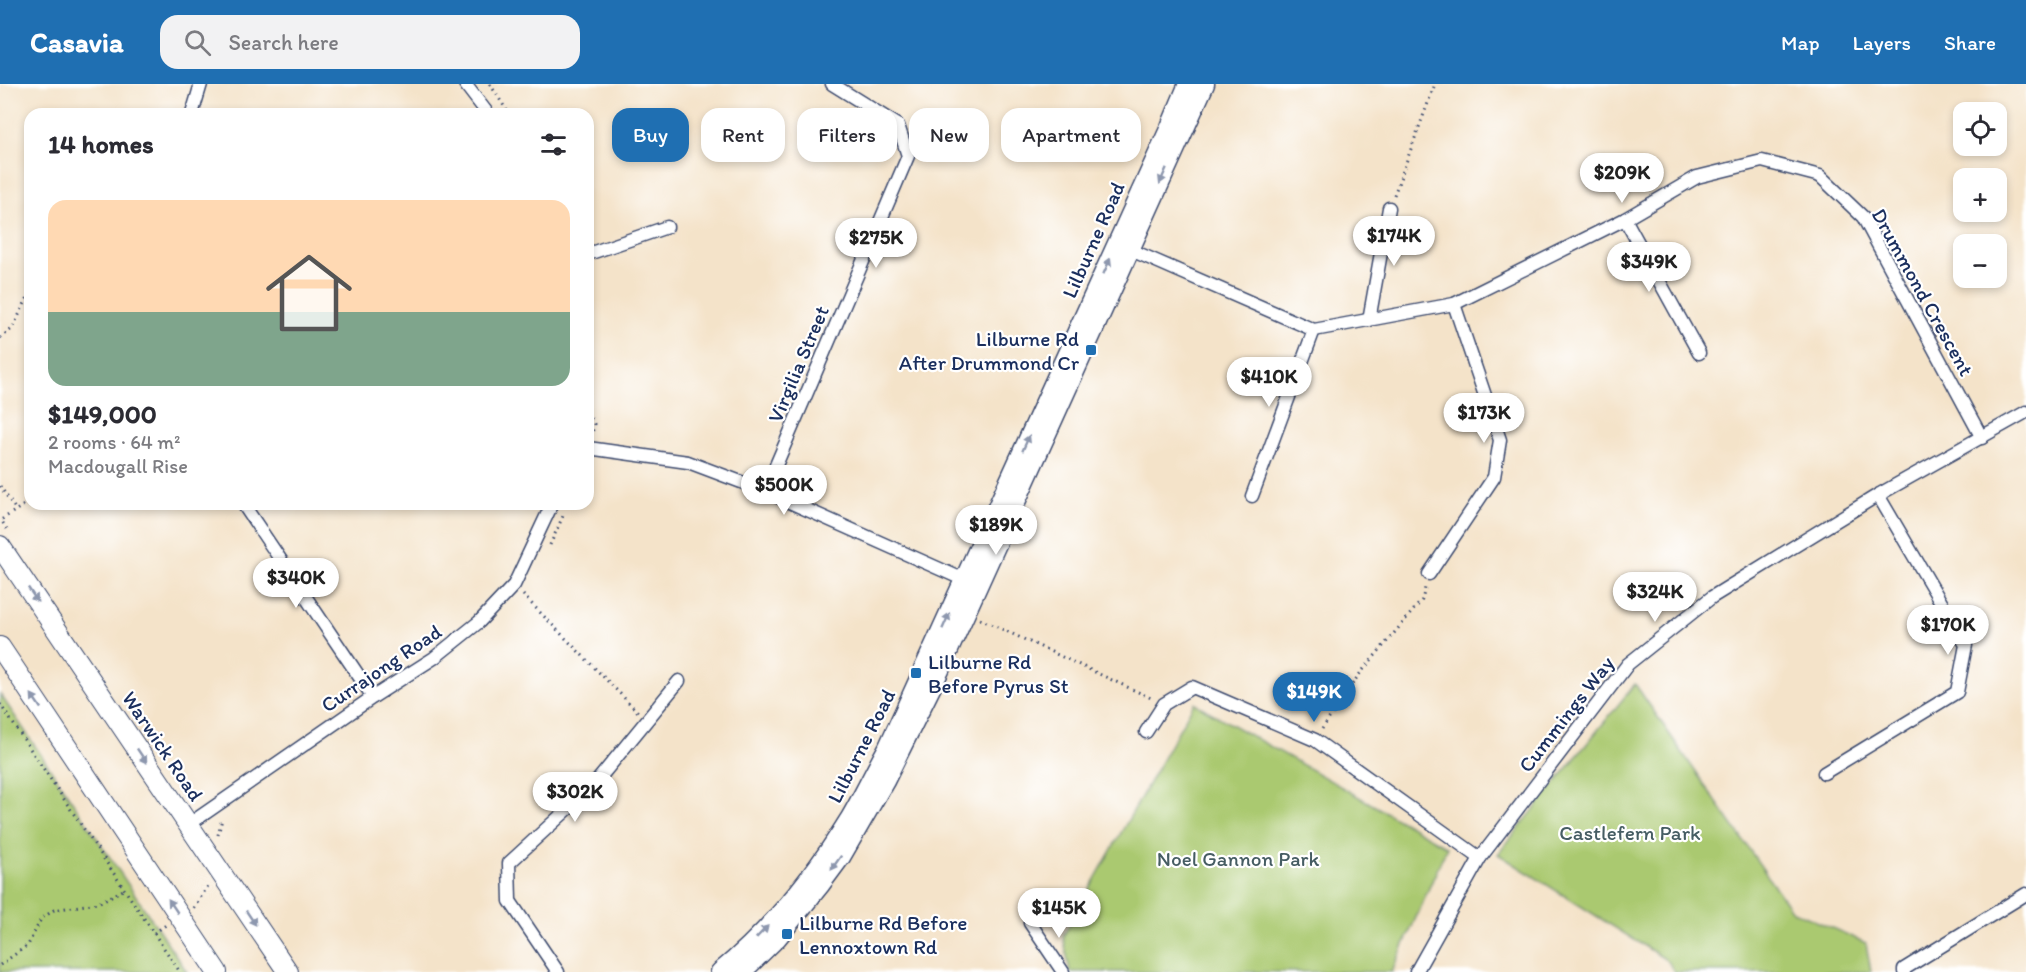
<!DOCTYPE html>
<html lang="en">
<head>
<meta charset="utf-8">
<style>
  body { margin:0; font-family:Itim,sans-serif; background:#f2f2f3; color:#2b2b33; height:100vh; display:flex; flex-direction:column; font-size:22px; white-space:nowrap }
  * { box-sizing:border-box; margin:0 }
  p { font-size:20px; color:#7c7c81 }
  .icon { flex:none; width:33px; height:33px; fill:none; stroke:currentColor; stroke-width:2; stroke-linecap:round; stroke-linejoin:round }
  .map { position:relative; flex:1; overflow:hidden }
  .sheet { position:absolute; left:24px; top:24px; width:570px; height:402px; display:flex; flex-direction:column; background:#fff; border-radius:18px; box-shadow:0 3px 9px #0003 }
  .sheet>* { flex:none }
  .top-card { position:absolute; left:612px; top:24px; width:570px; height:54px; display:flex; gap:12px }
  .controls { position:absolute; left:1953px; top:18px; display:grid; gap:12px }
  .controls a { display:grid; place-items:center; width:54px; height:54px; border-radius:12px; background:#fff; box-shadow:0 3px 9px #0003; font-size:30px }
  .price { position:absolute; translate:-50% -51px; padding:0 14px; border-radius:21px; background:#fff; color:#222; font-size:20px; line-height:39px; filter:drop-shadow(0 2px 3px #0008) }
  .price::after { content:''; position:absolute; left:50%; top:36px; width:18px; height:14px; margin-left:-9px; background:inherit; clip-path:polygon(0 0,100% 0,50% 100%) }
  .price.selected { background:#1f6fb2; color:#fff }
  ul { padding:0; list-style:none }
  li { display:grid; align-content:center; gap:12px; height:318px; padding:0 24px }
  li+li { border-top:2px solid #e1e1e2 }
  li span { display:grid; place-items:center; height:186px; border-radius:18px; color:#555 }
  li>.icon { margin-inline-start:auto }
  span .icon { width:108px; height:108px; fill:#fffc; stroke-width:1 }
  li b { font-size:26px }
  h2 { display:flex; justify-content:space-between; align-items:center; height:72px; padding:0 24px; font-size:26px }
  .tag { padding:0 21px; border-radius:18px; background:#fff; box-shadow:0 3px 9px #0003; font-size:21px; line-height:54px }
  .tag.selected { background:#1f6fb2; color:#fff }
  header { display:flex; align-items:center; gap:36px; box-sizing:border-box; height:84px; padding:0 30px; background:#1f6fb2; color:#fff }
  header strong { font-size:28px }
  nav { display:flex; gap:33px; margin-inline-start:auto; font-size:21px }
  .search { width:420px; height:54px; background:#f2f2f3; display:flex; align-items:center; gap:15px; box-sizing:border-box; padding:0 21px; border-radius:18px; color:#7c7c81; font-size:22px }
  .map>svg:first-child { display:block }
  .green { fill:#aac970; stroke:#627c67; stroke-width:1.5 }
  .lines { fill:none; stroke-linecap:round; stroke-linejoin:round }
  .street-casing { stroke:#3c4a6e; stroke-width:15 }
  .secondary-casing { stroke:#3c4a6e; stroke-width:21 }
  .primary-casing { stroke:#3c4a6e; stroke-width:22 }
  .path { stroke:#3c4a6e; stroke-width:3; stroke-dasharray:1.5 4.5; stroke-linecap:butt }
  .street { stroke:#fff; stroke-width:12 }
  .secondary { stroke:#fff; stroke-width:18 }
  .primary { stroke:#fff; stroke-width:20 }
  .oneway { fill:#8d97ae }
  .poi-dot { fill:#1f6fb2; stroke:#fff; stroke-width:2 }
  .labels { text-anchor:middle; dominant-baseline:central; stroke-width:4.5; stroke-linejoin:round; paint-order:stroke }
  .street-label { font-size:21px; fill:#1b2f5e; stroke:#fff }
  .poi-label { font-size:21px; fill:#1b2f5e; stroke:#fff; text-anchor:start }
  .park-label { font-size:21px; fill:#465d63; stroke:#fff }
</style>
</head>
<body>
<header>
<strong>Casavia</strong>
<div class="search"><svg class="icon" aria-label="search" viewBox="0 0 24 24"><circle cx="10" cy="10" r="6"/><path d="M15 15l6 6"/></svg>Search here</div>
<nav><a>Map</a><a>Layers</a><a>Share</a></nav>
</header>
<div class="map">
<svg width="2026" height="888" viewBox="0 0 2026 888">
  <rect width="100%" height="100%" fill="#fff"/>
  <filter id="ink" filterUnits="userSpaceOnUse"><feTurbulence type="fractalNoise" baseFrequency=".0167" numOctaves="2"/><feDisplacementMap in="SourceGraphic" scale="12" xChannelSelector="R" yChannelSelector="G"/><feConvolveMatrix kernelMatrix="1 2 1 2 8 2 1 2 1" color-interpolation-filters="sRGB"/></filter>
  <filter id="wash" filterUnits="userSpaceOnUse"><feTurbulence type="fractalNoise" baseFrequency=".008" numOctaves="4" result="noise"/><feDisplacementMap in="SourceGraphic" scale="24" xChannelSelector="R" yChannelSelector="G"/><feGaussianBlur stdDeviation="1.35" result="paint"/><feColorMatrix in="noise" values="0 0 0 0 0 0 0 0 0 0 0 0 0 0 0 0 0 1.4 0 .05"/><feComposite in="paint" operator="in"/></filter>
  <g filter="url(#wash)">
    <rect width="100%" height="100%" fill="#f4e3c9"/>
    <g class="green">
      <polygon points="1635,600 1791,826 1866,859 1871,888 1674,888 1668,877 1498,770"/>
      <polygon points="0,610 187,888 0,888"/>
      <polygon points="1194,619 1447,763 1392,888 1070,888 1063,852"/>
    </g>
  </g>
  <g filter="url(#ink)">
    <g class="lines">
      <g class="street-casing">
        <g id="street">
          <polyline points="465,0 488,30"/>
          <polyline points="192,30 201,0"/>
          <polyline points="1625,135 1699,269"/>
          <polyline points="1124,163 1314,246 1454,220 1625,135 1697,93 1762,77 1820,92 1863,133 1982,354"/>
          <polyline points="588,170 667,143"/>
          <polyline points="1369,236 1389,124"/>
          <polyline points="588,364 688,378 765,407 969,498"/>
          <polyline points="765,407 908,72 898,41 832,0"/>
          <polyline points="1252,412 1314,246"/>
          <polyline points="243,420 373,613"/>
          <polyline points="1429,490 1494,393 1500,356 1454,220"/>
          <polyline points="1146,648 1164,620 1192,603 1315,656 1480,774"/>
          <polyline points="1824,689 1957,608 1966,561 1878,411"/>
          <polyline points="188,741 373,613 434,574 479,538 514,501 552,420"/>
          <polyline points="1030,839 1063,888"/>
          <polyline points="558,888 510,817 509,779 593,702 679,597"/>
          <polyline points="1416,888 1480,774 1628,580 1712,513 1878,411 2026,328"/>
          <polyline points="1904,888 1904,885 2026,810"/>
        </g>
      </g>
      <g class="secondary-casing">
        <g id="secondary">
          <path d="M720,888C772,845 815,791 850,734C863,712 874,688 887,665L1170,43L1188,0"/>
          <polyline points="742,888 777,854 821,800 841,773 885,697 940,586 1205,0"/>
        </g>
      </g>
      <g class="primary-casing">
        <g id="primary">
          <polyline points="0,462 288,888"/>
          <polyline points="0,563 217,888"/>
        </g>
      </g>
      <g class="path">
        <polyline points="490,0 509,30"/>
        <polyline points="1394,111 1435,0"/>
        <polyline points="0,254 12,245 30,209"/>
        <polyline points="588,329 594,340 592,350"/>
        <polyline points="0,402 16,426"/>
        <polyline points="7,445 1,436 30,417"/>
        <polyline points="550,461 563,432"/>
        <polyline points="523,511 638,628"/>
        <polyline points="980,535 1151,614"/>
        <polyline points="0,620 180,888"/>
        <polyline points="1322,645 1358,592 1422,516 1425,504"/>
        <polyline points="218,751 222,735"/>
        <polyline points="194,824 208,802"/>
        <polyline points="154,849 166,841"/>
        <polyline points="0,881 28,861 41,835 54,826 98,819 125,805"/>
      </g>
      <use href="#street" class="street"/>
      <use href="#secondary" class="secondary"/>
      <use href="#primary" class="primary"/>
    </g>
    <defs><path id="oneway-solid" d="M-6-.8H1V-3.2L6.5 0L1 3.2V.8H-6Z" transform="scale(1.5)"/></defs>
    <g class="oneway">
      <use href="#oneway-solid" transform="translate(1163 92) rotate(114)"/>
      <use href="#oneway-solid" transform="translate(1107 182) rotate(-66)"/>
      <use href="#oneway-solid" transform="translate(1026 359) rotate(-66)"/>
      <use href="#oneway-solid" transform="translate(33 511) rotate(56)"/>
      <use href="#oneway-solid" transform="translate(946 537) rotate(-66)"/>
      <use href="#oneway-solid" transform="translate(36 617) rotate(-124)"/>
      <use href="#oneway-solid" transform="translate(142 672) rotate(56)"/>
      <use href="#oneway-solid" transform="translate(836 779) rotate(125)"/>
      <use href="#oneway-solid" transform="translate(173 822) rotate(-124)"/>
      <use href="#oneway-solid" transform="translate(251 834) rotate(56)"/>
      <use href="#oneway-solid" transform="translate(762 848) rotate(-46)"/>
    </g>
  </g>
  <g class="poi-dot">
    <rect x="1085" y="260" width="12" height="12" rx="3"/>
    <rect x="910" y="583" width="12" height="12" rx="3"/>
    <rect x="781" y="844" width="12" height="12" rx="3"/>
  </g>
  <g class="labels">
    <g class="street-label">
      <text transform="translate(1093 156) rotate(-66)">Lilburne Road</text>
      <text transform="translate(1923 208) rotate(61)">Drummond Crescent</text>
      <text transform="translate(798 280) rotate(-67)">Virgilia Street</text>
      <text transform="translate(381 584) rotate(-34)">Currajong Road</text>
      <text transform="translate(1566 630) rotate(-52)">Cummings Way</text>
      <text transform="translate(163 662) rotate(56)">Warwick Road</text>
      <text transform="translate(861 662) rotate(-63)">Lilburne Road</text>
    </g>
    <g class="poi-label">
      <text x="1079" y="254" text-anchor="end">Lilburne Rd<tspan x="1079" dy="24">After Drummond Cr</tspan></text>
      <text x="928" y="577">Lilburne Rd<tspan x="928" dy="24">Before Pyrus St</tspan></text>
      <text x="799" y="838">Lilburne Rd Before<tspan x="799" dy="24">Lennoxtown Rd</tspan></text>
    </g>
    <g class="park-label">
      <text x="1630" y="748">Castlefern Park</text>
      <text x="1238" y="774">Noel Gannon Park</text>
    </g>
  </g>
</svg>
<div class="controls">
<a><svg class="icon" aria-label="locate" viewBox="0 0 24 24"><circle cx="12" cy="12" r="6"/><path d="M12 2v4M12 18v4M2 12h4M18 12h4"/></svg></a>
<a>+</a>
<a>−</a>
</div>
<b class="price" style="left:1622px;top:120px">$209K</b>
<b class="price" style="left:1394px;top:183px">$174K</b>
<b class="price" style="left:876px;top:185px">$275K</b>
<b class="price" style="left:1649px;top:209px">$349K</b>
<b class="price" style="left:1269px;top:324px">$410K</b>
<b class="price" style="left:1484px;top:360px">$173K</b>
<b class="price" style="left:784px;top:432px">$500K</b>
<b class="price" style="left:996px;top:472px">$189K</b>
<b class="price" style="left:296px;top:525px">$340K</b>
<b class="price" style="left:1655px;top:539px">$324K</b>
<b class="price" style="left:1948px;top:572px">$170K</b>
<b class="price selected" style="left:1314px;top:639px">$149K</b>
<b class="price" style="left:575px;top:739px">$302K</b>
<b class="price" style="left:1059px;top:855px">$145K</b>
<div class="top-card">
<a class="tag selected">Buy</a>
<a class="tag">Rent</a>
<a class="tag">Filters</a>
<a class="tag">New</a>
<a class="tag">Apartment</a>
</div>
<section class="sheet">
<h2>14 homes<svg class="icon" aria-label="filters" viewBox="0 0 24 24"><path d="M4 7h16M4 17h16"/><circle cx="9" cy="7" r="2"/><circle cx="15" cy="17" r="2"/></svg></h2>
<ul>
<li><span style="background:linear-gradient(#ffd9b3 60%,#7fa58c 0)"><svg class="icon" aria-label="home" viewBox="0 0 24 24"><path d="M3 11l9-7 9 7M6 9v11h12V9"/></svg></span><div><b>$149,000</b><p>2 rooms · 64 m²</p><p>Macdougall Rise</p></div></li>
</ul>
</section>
</div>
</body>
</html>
